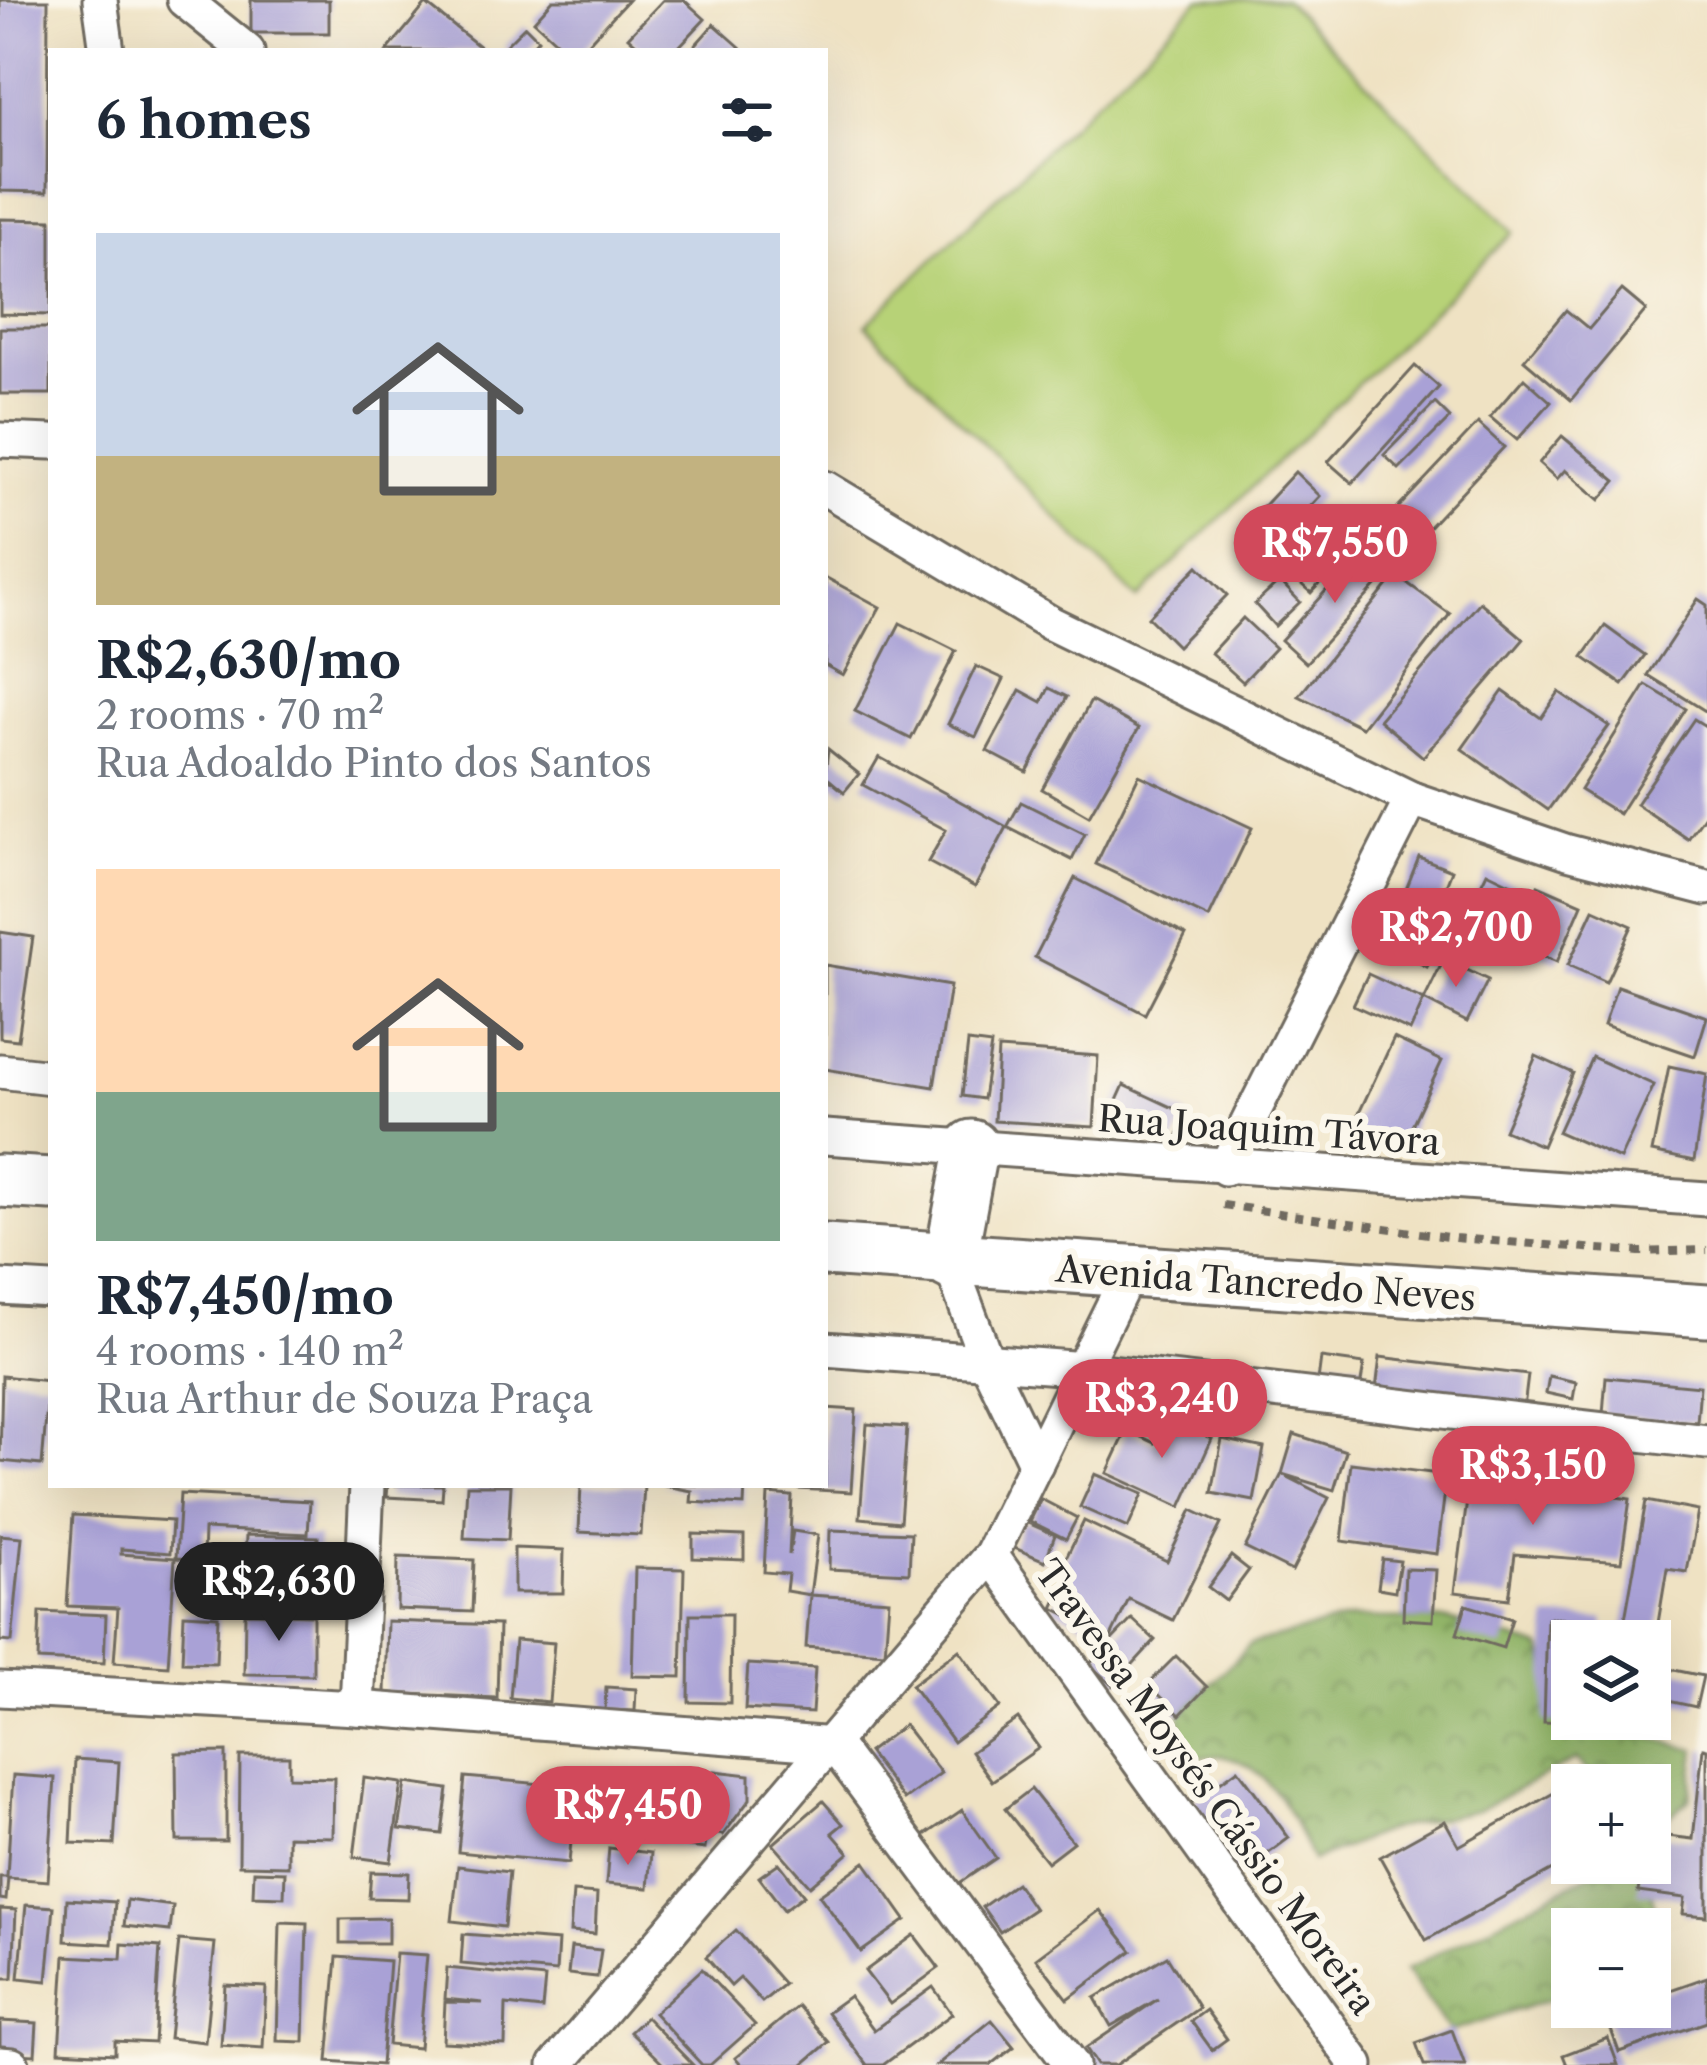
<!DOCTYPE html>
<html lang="en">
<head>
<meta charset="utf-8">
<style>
  body { margin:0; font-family:"Libre Caslon Text",serif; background:#f2f2f3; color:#1f2937; height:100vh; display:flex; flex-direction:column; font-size:45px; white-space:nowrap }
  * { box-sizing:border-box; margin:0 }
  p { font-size:39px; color:#747a83 }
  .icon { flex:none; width:66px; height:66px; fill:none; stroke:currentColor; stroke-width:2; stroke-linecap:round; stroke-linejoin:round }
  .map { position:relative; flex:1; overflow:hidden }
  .drawer { position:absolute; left:48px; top:48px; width:780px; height:1440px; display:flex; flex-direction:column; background:#fff; border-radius:0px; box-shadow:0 12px 48px #0002 }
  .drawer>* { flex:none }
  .fabs { position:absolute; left:1551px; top:1620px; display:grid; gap:24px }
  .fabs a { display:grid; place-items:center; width:120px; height:120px; border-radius:0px; background:#fff; box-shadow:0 12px 48px #0002; font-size:60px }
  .price { position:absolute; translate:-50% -102px; padding:0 27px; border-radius:42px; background:#d1495b; color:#fff; font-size:39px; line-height:78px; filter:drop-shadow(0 3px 6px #0008) }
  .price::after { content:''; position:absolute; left:50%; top:72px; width:36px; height:27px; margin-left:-18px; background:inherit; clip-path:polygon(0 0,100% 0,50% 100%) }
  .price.on { background:#222; color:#fff }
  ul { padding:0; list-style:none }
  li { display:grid; align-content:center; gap:24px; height:636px; padding:0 48px }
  li span { display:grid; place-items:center; height:372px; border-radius:0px; color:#555 }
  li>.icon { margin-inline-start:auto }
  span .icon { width:216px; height:216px; fill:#fffc; stroke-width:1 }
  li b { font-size:51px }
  h2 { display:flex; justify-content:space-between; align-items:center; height:144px; padding:0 48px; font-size:51px }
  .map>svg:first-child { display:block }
  .forest { fill:url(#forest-crowns); stroke:#5e704a; stroke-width:3 }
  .pitch { fill:#b7d277; stroke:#717e51; stroke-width:3 }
  .building { fill:#a9a1d6 }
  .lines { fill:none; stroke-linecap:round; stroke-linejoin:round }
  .street-casing { stroke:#706b60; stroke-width:39 }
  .primary-casing { stroke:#706b60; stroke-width:57 }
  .path { stroke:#706b60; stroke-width:8; stroke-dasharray:9 9; stroke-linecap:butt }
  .street { stroke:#fff; stroke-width:33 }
  .primary { stroke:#fff; stroke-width:51 }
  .labels { text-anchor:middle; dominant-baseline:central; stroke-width:12; stroke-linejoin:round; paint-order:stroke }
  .street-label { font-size:36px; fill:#2b2b2b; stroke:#fbf7ec }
</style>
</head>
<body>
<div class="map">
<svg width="1707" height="2065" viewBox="0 0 1707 2065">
  <defs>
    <pattern id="forest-crowns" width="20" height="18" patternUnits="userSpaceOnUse" patternTransform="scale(3)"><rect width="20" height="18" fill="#91b468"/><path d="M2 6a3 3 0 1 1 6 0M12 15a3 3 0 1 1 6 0" fill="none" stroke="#779356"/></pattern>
  </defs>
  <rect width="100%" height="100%" fill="#fbf7ec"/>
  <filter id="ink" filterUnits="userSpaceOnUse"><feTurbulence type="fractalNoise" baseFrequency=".00833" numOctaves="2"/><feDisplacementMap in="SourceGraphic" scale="24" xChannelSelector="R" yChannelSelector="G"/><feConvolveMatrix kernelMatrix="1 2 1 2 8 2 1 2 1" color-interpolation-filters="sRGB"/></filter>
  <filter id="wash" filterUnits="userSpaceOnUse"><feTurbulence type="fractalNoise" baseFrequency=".004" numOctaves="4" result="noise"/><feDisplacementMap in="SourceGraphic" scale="48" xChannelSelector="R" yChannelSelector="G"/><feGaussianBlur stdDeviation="2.7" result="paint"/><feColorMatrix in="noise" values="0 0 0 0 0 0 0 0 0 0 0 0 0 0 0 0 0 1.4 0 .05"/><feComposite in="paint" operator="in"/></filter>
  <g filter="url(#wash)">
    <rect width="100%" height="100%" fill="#efe2c3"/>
    <g class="forest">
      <path d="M1353,1618L1449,1620L1542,1648L1558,1709C1580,1725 1664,1740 1696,1749L1690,1799L1650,1833V1785H1599L1577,1759L1478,1810L1390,1829L1312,1861C1296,1823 1270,1763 1223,1756C1212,1754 1197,1759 1185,1761L1180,1715L1250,1644Z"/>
      <polygon points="1612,1863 1647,1863 1663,1962 1650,1966 1650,1929 1572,1929 1572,1992 1450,2032 1405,1970"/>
    </g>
    <polygon class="pitch" points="1199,0 1285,0 1514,232 1137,599 866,325"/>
    <g id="blocks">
      <g class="building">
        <polygon points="0,0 48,0 47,192 0,191"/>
        <rect x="251" y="0" width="78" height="33"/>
        <polygon points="553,0 628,0 581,51 567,51 534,21"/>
        <polygon points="663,0 684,0 705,19 675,51 644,51 628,37"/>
        <polygon points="426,4 485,51 387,51"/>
        <polygon points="714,24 740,47 736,51 690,51"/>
        <polygon points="525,26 538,39 528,51 508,51 504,47"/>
        <polygon points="0,219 51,220 51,315 0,314"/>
        <polygon points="1622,290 1646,310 1571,400 1524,360 1566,310 1589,329"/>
        <rect x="0" y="328" width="51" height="66"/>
        <polygon points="1415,366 1439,387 1352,483 1328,462"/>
        <polygon points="1524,378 1551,402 1517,440 1490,417"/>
        <polygon points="1435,403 1450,418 1399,469 1384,455"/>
        <polygon points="1478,423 1504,447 1409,548 1383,524"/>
        <polygon points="1562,436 1616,481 1600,500 1565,470 1557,479 1539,463"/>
        <polygon points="1295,472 1320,496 1266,554 1240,531"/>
        <polygon points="1328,530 1350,550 1311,593 1289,573"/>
        <polygon points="1364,549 1389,572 1306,663 1281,640"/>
        <polygon points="1198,566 1227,595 1177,646 1148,617"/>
        <polygon points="1396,575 1450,614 1362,727 1299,696"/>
        <polygon points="825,577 880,607 843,675 825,665"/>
        <polygon points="1280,581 1300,602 1275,626 1255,604"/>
        <polygon points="1698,599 1707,605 1707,712 1648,675"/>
        <polygon points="1480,602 1524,639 1423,757 1379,720"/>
        <polygon points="1243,618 1275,648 1243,682 1211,653"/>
        <polygon points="900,623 956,651 911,739 855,711"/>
        <polygon points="1605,626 1645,655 1623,685 1583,657"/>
        <polygon points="976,666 1004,679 976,737 948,724"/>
        <polygon points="1646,685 1686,709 1619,814 1580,790"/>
        <polygon points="1049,688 1067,697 1027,772 987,751 1020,690 1042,702"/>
        <polygon points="1503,691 1541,718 1559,692 1609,726 1548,810 1462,749"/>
        <polygon points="1091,701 1139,728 1089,816 1042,789"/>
        <polygon points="1694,719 1707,727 1707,812 1688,839 1636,804"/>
        <polygon points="828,749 859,774 844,792 825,776"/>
        <polygon points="879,757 1007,827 975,887 928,862 946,830 863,785"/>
        <polygon points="1139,775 1252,828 1209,918 1096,864"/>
        <polygon points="1021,802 1085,834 1072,860 1007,827"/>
        <polygon points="1419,857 1452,870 1428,931 1395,917"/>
        <polygon points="1487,872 1524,890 1498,943 1461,926"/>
        <polygon points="1075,878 1186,935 1145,1014 1035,957"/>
        <polygon points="1538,885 1582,904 1557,962 1513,943"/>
        <polygon points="1594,909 1632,926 1606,982 1568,965"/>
        <polygon points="1386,917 1439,945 1427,967 1374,939"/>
        <polygon points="0,932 33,937 18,1040 0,1038"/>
        <polygon points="1444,959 1488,980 1467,1022 1424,1000"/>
        <polygon points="825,965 950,986 934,1087 825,1069"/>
        <polygon points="1368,974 1424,1000 1410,1031 1353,1005"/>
        <polygon points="1617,986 1707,1017 1695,1056 1604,1025"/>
        <polygon points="1394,1038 1442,1061 1400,1151 1352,1128"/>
        <polygon points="968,1042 991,1045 983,1099 962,1096"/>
        <polygon points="998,1049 1098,1056 1094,1127 994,1121"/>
        <polygon points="1536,1056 1573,1073 1542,1146 1504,1130"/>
        <polygon points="1592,1057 1654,1085 1620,1159 1558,1132"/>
        <polygon points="1669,1066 1707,1074 1694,1161 1652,1152"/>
        <polygon points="1124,1085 1188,1115 1174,1143 1111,1114"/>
        <polygon points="1380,1357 1528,1375 1524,1408 1376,1390"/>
        <polygon points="1321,1358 1364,1364 1360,1388 1318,1381"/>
        <polygon points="2,1376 49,1381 42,1465 0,1461"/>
        <polygon points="1549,1376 1576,1382 1573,1399 1546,1393"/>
        <polygon points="1606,1377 1700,1386 1697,1422 1603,1414"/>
        <polygon points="825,1408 856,1410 851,1492 798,1489 825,1485"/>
        <polygon points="1167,1418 1212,1439 1181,1507 1107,1473 1127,1430 1155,1443"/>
        <polygon points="867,1424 907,1427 900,1522 860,1518"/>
        <polygon points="1294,1434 1346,1451 1334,1490 1282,1474 1329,1498 1292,1571 1245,1548 1282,1474"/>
        <polygon points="1222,1439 1264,1448 1254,1501 1212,1493"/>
        <polygon points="1351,1463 1447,1475 1437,1554 1342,1541"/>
        <polygon points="1471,1470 1581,1484 1580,1492 1630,1499 1621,1562 1515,1554 1509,1599 1455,1592"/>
        <polygon points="1095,1474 1143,1494 1128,1528 1080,1507"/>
        <polygon points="388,1485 443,1485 442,1500 387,1497"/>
        <polygon points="467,1485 511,1485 508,1540 464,1538"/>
        <polygon points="581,1485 644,1485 641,1535 579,1532"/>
        <polygon points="660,1485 745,1485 744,1505 691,1502 692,1491"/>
        <polygon points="180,1494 310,1501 308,1534 204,1529 203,1560 176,1558"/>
        <polygon points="768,1494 792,1496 789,1555 793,1531 818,1535 810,1595 889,1600 885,1653 806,1647 810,1595 786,1591 788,1574 764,1572"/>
        <polygon points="1041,1499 1077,1518 1066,1539 1030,1521"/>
        <polygon points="1646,1501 1698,1511 1687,1572 1667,1569 1655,1641 1622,1636"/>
        <polygon points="1192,1510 1221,1524 1173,1620 1129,1599 1111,1637 1053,1608 1071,1571 1062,1566 1084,1521 1167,1561"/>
        <polygon points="73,1515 172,1521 170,1553 121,1549 121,1554 175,1558 168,1666 114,1662 118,1608 67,1606"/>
        <polygon points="1023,1521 1055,1535 1045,1561 1012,1547"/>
        <polygon points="830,1530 911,1533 909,1573 829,1569"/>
        <polygon points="693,1534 744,1536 744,1560 693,1558"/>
        <polygon points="0,1535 22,1537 12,1642 0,1641"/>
        <polygon points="246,1535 318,1537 316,1601 244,1599"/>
        <polygon points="514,1548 564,1550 563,1593 514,1593"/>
        <polygon points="1231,1556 1249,1570 1226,1601 1208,1587"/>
        <polygon points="398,1557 474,1560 472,1612 397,1609"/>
        <polygon points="1382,1559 1400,1561 1395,1591 1378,1588"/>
        <polygon points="635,1568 684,1569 681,1677 632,1676"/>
        <polygon points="1405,1569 1436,1570 1433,1621 1403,1619"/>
        <polygon points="1466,1605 1512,1619 1503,1648 1457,1634"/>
        <polygon points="40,1612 106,1615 104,1663 38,1660"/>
        <polygon points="245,1613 313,1615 313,1675 244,1674"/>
        <polygon points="184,1614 218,1616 216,1663 182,1662"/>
        <polygon points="690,1614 731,1614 730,1703 689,1702"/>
        <polygon points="1547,1618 1604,1619 1603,1641 1572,1641 1572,1723 1544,1722"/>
        <polygon points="1132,1619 1155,1640 1113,1686 1089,1664"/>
        <polygon points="387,1621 499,1625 497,1698 385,1693"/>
        <polygon points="515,1640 554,1643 549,1702 510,1698"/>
        <polygon points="959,1650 1000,1707 953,1742 911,1685"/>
        <polygon points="1176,1656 1207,1687 1180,1715 1148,1684"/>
        <polygon points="748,1664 815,1668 812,1713 745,1709"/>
        <polygon points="1650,1665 1703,1676 1696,1707 1650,1697"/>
        <polygon points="606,1687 636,1689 635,1711 605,1710"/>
        <polygon points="1018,1719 1039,1748 992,1781 971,1752"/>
        <polygon points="904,1725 941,1773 904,1800 868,1752"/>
        <polygon points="1703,1748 1707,1749 1707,1916 1683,1914 1685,1898 1638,1892 1642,1863 1650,1863 1650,1834 1693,1839"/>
        <polygon points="226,1752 226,1841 177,1841 176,1753"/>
        <polygon points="240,1756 289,1756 289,1777 334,1778 333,1837 288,1836 288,1866 239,1865"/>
        <polygon points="75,1759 119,1762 114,1845 71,1843"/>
        <polygon points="596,1769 713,1785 715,1771 750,1775 750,1799 723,1835 707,1831 705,1849 588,1833"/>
        <polygon points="1238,1769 1289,1838 1238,1876 1187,1806"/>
        <polygon points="13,1775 55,1778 48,1881 8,1878 6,1900 0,1899 0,1877 7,1877"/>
        <polygon points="465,1777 576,1787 569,1863 458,1852"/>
        <polygon points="364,1778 402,1783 391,1862 354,1857"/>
        <polygon points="406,1783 448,1789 442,1834 399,1829"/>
        <polygon points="1031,1789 1073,1842 1047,1862 1005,1809"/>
        <polygon points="1559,1790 1572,1813 1572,1859 1426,1940 1380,1857 1445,1821 1459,1846"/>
        <polygon points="823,1801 843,1824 832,1833 849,1853 810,1886 773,1844"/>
        <polygon points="962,1810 996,1858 958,1884 924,1836"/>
        <polygon points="609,1848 651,1853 648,1888 606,1884"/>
        <polygon points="865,1862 906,1920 861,1952 819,1895"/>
        <polygon points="779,1863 804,1895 784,1910 759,1877"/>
        <polygon points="458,1866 509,1872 504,1927 452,1921"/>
        <polygon points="254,1871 285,1872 284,1897 253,1896"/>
        <polygon points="371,1872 409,1873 408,1899 369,1898"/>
        <polygon points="1016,1883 1034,1909 1000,1932 982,1907"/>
        <polygon points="573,1892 597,1894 595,1934 570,1932"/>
        <polygon points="67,1899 115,1902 112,1944 65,1941"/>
        <polygon points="127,1900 173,1906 170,1931 124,1926"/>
        <polygon points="26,1905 54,1907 47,1981 19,1978"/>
        <polygon points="0,1909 16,1910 13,1978 0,1978"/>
        <polygon points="1100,1910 1132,1951 1068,1999 1036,1958"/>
        <polygon points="388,1918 388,1943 340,1943 340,1919"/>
        <polygon points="280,1922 307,1923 304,2042 277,2041"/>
        <polygon points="736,1930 784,1984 762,2002 740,1978 731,1986 706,1957"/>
        <polygon points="463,1934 558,1941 556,1972 461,1964"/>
        <polygon points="914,1935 939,1968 890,2004 865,1971"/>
        <polygon points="179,1940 215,1943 205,2042 169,2038"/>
        <polygon points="122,1944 160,1947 154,2043 115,2041 115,2054 59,2051 65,1956 121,1959"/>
        <polygon points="571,1947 601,1950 597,1977 568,1974"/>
        <polygon points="396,1953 427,1955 419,2048 388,2045"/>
        <polygon points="1167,1956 1199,2008 1116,2065 1097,2065 1086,2048 1158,1999 1111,2026 1095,1998"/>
        <polygon points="337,1957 389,1961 381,2065 328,2061"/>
        <polygon points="447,1968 545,1978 542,2009 506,2005 505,2045 443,2042 445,2002 483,2003 445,1999"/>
        <polygon points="702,1969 755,2025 710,2065 702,2065 654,2013"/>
        <polygon points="1707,1977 1707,2022 1619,2052 1605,2013 1650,2007 1650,1997"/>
        <polygon points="225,1985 266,1987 263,2048 221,2045"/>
        <polygon points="933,1987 952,2014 883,2065 867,2065 827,2012 849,1996 874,2030"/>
        <polygon points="798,2006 829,2042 802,2065 741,2065 735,2058"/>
        <polygon points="1206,2010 1227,2039 1212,2050 1191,2021"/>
        <polygon points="646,2017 693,2065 664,2065 630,2032"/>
        <polygon points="992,2020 1014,2047 991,2065 937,2065"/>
        <polygon points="0,2021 37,2023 35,2055 0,2053"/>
        <polygon points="1452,2030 1465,2065 1424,2065 1416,2043"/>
        <polygon points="1608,2038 1618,2065 1567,2065 1563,2055"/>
      </g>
    </g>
  </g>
  <g filter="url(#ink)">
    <use href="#blocks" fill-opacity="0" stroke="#706b60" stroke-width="3"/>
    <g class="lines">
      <g class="street-casing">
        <g id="street">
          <polyline points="100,0 107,51"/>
          <polyline points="184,0 247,51"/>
          <polyline points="0,440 51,442"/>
          <polyline points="825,488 1050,623 1412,799 1568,852 1707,888"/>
          <polyline points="0,1071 51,1077"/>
          <polyline points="825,1137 1707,1199"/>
          <polyline points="1225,1168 1412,799"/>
          <polyline points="950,1263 987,1362 1036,1464"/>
          <polyline points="0,1287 51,1290"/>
          <polyline points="825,1349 1085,1369 1707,1442"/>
          <polyline points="991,1555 1357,2065"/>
          <polyline points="0,1689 357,1708 834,1745 1072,2065"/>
          <polyline points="357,1708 367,1485"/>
          <polyline points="0,2064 12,2065"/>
          <polyline points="556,2065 991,1555 1129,1273"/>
        </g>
      </g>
      <g class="primary-casing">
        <g id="primary">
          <polyline points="0,1181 51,1184"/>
          <polyline points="825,1250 1707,1311"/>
          <polyline points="950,1263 972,1146"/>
        </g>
      </g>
      <polyline class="path" points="1223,1205 1455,1238 1639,1252 1707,1250"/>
      <use href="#street" class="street"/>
      <use href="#primary" class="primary"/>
    </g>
  </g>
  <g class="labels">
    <g class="street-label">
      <text transform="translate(1269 1130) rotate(4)">Rua Joaquim Távora</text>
      <text transform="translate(1266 1283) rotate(4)">Avenida Tancredo Neves</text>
      <text transform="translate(1206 1787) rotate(54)">Travessa Moysés Cássio Moreira</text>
    </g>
  </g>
</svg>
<div class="fabs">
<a><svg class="icon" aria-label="layers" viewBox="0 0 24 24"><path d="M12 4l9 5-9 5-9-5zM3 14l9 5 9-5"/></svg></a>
<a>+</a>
<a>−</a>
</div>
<b class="price" style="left:1335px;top:606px">R$7,550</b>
<b class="price" style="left:1456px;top:990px">R$2,700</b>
<b class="price" style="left:1162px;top:1461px">R$3,240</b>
<b class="price" style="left:1533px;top:1528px">R$3,150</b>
<b class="price on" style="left:279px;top:1644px">R$2,630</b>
<b class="price" style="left:628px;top:1868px">R$7,450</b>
<section class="drawer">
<h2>6 homes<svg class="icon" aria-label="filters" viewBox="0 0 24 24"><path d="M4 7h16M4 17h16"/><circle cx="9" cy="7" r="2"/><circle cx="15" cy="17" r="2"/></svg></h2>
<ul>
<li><span style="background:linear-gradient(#c9d6e8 60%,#c2b280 0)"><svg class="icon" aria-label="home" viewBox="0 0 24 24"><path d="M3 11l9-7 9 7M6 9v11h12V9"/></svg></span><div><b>R$2,630/mo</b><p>2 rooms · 70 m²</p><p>Rua Adoaldo Pinto dos Santos</p></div></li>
<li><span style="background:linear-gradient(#ffd9b3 60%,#7fa58c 0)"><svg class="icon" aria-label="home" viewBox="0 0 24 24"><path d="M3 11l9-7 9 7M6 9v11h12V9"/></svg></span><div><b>R$7,450/mo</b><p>4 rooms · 140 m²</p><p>Rua Arthur de Souza Praça</p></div></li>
</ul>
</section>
</div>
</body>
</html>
